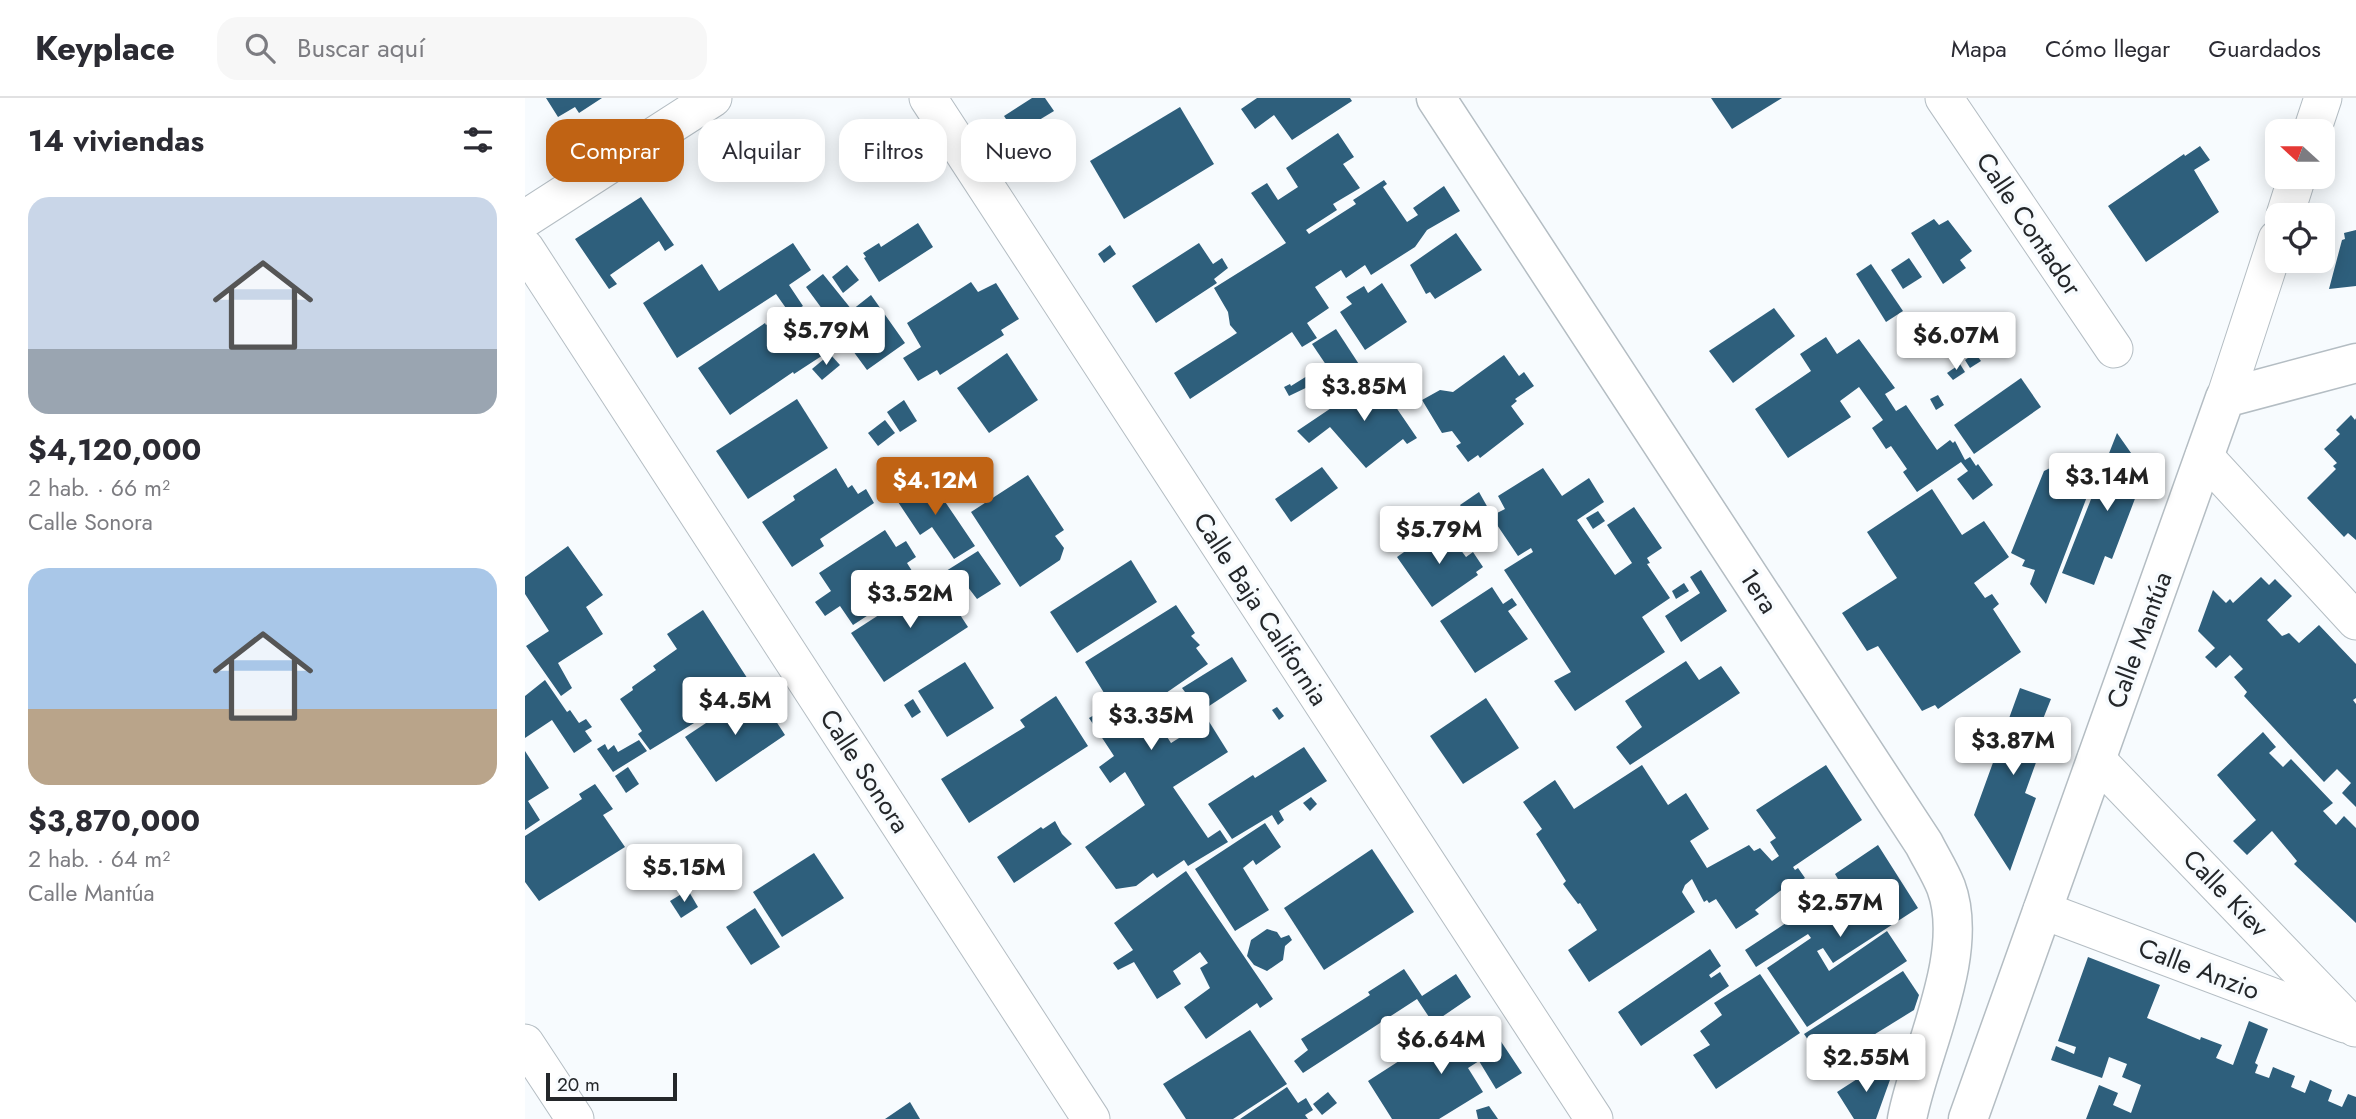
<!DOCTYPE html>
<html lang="es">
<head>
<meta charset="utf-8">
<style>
  body { margin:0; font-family:Jost,sans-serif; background:#f7f7f7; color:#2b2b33; height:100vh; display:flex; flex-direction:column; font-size:26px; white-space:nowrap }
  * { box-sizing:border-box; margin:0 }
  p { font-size:23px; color:#7c7c81 }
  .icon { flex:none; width:38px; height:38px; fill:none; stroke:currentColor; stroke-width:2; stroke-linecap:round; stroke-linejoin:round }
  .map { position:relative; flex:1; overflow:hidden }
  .panel { display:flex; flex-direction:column; background:#fff; width:525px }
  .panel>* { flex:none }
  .hud { position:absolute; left:21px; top:21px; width:665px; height:63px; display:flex; gap:14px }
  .needle { width:46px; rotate:291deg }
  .controls { position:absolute; left:1740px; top:21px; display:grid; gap:14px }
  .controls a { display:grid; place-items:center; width:70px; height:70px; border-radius:14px; background:#fff; box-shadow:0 4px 18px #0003; font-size:35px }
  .scale { position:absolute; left:21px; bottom:18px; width:131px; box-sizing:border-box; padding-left:7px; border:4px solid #24272a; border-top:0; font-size:19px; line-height:24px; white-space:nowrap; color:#24272a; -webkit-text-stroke:5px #f7fbfe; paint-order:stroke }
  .price { position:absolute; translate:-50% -60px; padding:0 16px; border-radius:7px; background:#fff; color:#222; font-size:23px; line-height:46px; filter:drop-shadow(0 2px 4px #0008) }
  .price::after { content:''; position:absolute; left:50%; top:42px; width:21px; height:16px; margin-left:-10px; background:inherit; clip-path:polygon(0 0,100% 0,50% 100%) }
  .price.selected { background:#c06314; color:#fff }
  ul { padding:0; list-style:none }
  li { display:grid; align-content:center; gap:14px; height:371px; padding:0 28px }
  li span { display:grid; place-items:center; height:217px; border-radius:21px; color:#555 }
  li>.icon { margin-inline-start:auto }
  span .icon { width:126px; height:126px; fill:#fffc; stroke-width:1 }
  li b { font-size:30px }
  h2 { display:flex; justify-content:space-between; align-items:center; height:84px; padding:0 28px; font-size:30px }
  .pill { padding:0 24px; border-radius:21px; background:#fff; box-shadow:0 4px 18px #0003; font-size:24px; line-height:63px }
  .pill.selected { background:#c06314; color:#fff }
  header { display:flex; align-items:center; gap:42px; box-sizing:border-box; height:98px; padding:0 35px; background:#fff; border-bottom:2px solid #e1e1e2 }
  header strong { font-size:33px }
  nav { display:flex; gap:38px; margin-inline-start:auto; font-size:24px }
  .search { width:490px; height:63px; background:#f7f7f7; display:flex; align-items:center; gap:18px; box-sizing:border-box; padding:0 24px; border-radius:21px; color:#7c7c81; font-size:26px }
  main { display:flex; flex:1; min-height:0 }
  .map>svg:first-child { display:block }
  .building { fill:#2e5f7c }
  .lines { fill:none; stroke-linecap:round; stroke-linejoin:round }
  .street-casing { stroke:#b4bdc3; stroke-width:39 }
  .secondary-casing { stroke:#b4bdc3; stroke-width:41 }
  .street { stroke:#fff; stroke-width:37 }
  .secondary { stroke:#fff; stroke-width:38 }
  .labels { text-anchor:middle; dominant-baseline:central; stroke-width:7; stroke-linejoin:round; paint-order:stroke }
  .street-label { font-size:26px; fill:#24272a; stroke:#f7fbfe }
</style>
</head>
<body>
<header>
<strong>Keyplace</strong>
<div class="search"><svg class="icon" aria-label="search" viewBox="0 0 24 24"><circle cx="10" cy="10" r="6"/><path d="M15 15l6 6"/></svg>Buscar aquí</div>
<nav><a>Mapa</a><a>Cómo llegar</a><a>Guardados</a></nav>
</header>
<main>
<section class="panel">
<h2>14 viviendas<svg class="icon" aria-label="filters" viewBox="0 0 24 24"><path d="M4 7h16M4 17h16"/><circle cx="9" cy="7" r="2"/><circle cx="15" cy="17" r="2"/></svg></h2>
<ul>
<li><span style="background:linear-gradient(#c9d6e8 70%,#9aa5b1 0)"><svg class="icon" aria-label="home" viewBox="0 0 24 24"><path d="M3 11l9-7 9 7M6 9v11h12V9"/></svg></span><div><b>$4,120,000</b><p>2 hab. · 66 m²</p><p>Calle Sonora</p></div></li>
<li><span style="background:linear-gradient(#a9c7e8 65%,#b9a48a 0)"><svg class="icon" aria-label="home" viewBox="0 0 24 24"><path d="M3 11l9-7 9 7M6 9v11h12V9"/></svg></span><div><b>$3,870,000</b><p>2 hab. · 64 m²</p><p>Calle Mantúa</p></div></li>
</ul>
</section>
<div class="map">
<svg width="1831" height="1021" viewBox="0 0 1831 1021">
  <rect width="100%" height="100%" fill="#f7fbfe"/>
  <g class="building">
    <polygon points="21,0 77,0 54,15 50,9 33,19"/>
    <polygon points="507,0 520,0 529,13 491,36 479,18"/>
    <polygon points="732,0 825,0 827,3 767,42 749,17 730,31 716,11"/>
    <polygon points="1186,0 1257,0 1207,31"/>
    <polygon points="655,9 689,66 599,121 565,63"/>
    <polygon points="813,35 829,59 818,66 835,90 808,106 812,112 781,132 784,136 831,106 828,102 859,82 862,86 858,89 882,124 893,117 888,110 919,88 935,113 902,132 890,149 846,177 840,167 821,180 816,172 790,189 804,210 782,225 792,240 777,249 767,234 665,301 649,275 712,235 705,227 703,214 689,190 761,145 726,95 742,85 753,102 773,89 761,70"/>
    <polygon points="1675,48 1685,62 1669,72 1694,114 1621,164 1583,108 1659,56 1660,58"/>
    <polygon points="116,99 149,147 140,153 134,143 85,177 92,186 84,191 50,141"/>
    <polygon points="1409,121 1414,127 1423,122 1447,153 1435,162 1441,170 1418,186 1386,135"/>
    <polygon points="393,125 408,149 354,184 339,160 341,159 338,155 354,145 356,149"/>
    <polygon points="1831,132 1831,188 1804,191 1817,142 1820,141 1819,135"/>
    <polygon points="931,135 957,172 910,201 905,194 901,196 885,167"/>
    <polygon points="268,145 286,172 264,187 278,208 268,214 266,211 263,213 251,196 152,260 118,205 177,166 194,193"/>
    <polygon points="674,145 688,166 697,160 703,170 689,181 692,185 631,225 607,188"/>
    <polygon points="585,147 591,156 579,165 573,156"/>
    <polygon points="1384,160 1397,179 1378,191 1366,172"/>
    <polygon points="1346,166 1378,213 1361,224 1331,176"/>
    <polygon points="322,167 334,182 318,195 307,179"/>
    <polygon points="298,176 327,212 346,197 380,245 342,272 281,189"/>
    <polygon points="446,184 453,194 471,185 494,221 476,232 479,237 415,277 412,272 393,283 378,260 396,249 382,225"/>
    <polygon points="857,185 882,224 840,252 815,214 827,206 821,199 839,188 843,195"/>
    <polygon points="1249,210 1270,238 1208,285 1184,253"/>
    <polygon points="291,211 315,246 269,276 268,274 205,317 173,270 240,225 241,227 248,222 259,239 252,244 257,250 271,241 263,229"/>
    <polygon points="811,231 841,277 818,292 787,246"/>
    <polygon points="1301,239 1312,256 1334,241 1370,290 1360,296 1371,313 1381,307 1412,352 1425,342 1428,345 1430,343 1440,362 1445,359 1451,368 1453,366 1468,387 1448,402 1432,381 1443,373 1436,364 1392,394 1378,374 1382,371 1366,348 1361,351 1347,330 1358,322 1334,289 1315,303 1326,319 1263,360 1230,311 1286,273 1275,256"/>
    <polygon points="482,255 513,302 464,335 432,290"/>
    <polygon points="1450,255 1456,263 1445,270 1440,262"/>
    <polygon points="305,256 315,267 297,282 287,271"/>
    <polygon points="979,257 994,278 999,274 1009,288 990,301 992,303 986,308 999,326 955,360 953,357 943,364 931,348 936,345 927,333 917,335 897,302 915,292 928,294"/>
    <polygon points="1435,266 1440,274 1428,282 1422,275"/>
    <polygon points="787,275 791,285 764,298 759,289 765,286 766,288"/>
    <polygon points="849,277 892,340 882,346 878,341 841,370 805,329 784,345 772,333 827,296 825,293"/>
    <polygon points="1496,280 1516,309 1449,356 1429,327"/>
    <polygon points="1413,297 1419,307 1411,312 1405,301"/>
    <polygon points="272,301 303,350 223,401 191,353"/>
    <polygon points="379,302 392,323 375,334 362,314"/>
    <polygon points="1826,317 1830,322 1831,320 1831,442 1823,435 1819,439 1782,400 1811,371 1808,368 1812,365 1799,351 1815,336 1811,332"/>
    <polygon points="360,322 370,335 353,348 343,335"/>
    <polygon points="1592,335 1625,382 1617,401 1611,398 1587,461 1580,458 1569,487 1537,475"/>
    <polygon points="1533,366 1568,383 1521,506 1505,486 1510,472 1497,468 1500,462 1486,455 1519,373"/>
    <polygon points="797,369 813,390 766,424 750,401"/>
    <polygon points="311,370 323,390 327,387 333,396 341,391 349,405 295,441 299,448 267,469 237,424 270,402 268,398"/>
    <polygon points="1018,370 1037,398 1064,380 1079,404 1052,422 1090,477 1107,465 1082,427 1109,409 1137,450 1122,460 1125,465 1122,466 1145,500 1117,519 1140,554 1050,613 1029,583 1046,574 979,472 1008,454 1006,450 993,458 966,418 980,411 973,398"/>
    <polygon points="503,377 539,432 530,438 539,450 535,462 495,489 446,414"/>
    <polygon points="404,380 450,448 429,461 407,429 395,437 371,401"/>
    <polygon points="1407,391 1437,437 1459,423 1484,459 1449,485 1460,500 1467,496 1474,506 1468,511 1496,554 1413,611 1410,607 1397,613 1353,548 1342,553 1317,515 1372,480 1342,434"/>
    <polygon points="954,394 963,410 945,421 935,407"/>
    <polygon points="1073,413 1080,423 1068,431 1061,420"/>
    <polygon points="917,427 941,459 948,454 958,469 951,474 953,477 907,509 872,459"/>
    <polygon points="360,432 371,449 381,443 391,459 382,465 394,484 328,527 315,508 300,518 290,504 306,493 294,475"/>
    <polygon points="43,448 78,497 61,509 78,536 33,565 47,590 36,598 1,548 24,533 0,496 0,479"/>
    <polygon points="453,453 476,486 452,501 439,484 423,495 413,478"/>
    <polygon points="606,462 632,504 552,555 525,514"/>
    <polygon points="1176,472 1202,513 1156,544 1140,518 1175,495 1165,479"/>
    <polygon points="1736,479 1744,487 1750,481 1767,498 1742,522 1757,538 1764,535 1774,545 1794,527 1831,566 1831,600 1828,602 1831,606 1831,709 1817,695 1826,685 1812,671 1799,684 1719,598 1722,594 1709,579 1718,571 1705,557 1691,570 1680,559 1690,550 1673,533 1688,492 1701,505 1705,501 1708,505"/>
    <polygon points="411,480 443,529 359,584 326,535"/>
    <polygon points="1159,485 1164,493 1151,501 1147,493"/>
    <polygon points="967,489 978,506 987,500 992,507 983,513 1003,541 950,575 915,523"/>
    <polygon points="651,507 670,535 666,538 675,547 671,550 683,566 599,624 601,626 624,611 646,645 683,622 703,654 648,689 683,740 695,732 703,744 663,768 659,762 632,780 628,775 611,788 591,791 560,749 620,707 600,674 585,685 574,669 589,658 564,620 571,616 569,611 584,603 560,564"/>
    <polygon points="178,512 228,589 125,652 113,636 117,633 95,601 108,592 107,589 131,572 128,568 152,551 142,536"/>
    <polygon points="707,559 722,583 675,614 657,590"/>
    <polygon points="1161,563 1174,582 1196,568 1215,595 1105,667 1091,649 1117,629 1100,603"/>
    <polygon points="440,564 469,610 422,639 393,593"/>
    <polygon points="20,582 42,614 45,612 54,625 61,621 67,629 60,633 67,643 49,655 27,622 0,640 0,598"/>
    <polygon points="1495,590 1526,601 1514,631 1522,634 1500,695 1511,700 1485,773 1449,717"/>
    <polygon points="234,597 260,637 191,684 160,639 214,603 217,608"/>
    <polygon points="531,598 563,648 444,725 416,681 500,629 495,622"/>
    <polygon points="961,600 994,650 938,686 905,638"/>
    <polygon points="388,601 396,614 387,620 379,607"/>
    <polygon points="752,609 759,618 754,622 747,612"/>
    <polygon points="1738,634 1751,649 1744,655 1758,669 1766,661 1808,705 1798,713 1811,727 1819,718 1831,730 1831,825 1769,766 1772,763 1747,733 1722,757 1708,743 1731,722 1692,677"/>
    <polygon points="114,642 122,653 88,674 72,651 80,646 83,652 89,647 93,654"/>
    <polygon points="779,649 802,683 754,713 759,722 753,727 747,717 707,741 683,706 728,677 730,680"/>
    <polygon points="0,653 24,690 3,703 15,722 0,732"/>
    <polygon points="1117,667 1143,707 1161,695 1184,731 1165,743 1182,770 1224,747 1229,753 1235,750 1247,763 1254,758 1245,744 1251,740 1231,712 1301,667 1337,722 1268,769 1270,772 1273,770 1280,780 1272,785 1270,783 1255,793 1230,812 1234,816 1211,831 1191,801 1184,805 1182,802 1179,804 1167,781 1160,787 1157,794 1170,814 1064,884 1043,852 1072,832 1055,805 1053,806 1038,786 1041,783 1011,736 1017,731 998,704 1030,682 1049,711"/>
    <polygon points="103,669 114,686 101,695 90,678"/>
    <polygon points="70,686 88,711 78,717 100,749 14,803 0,784 0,738 57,701 54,696"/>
    <polygon points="786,699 792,706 785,713 778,705"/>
    <polygon points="530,723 537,736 547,746 489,785 472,759 516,729 518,731"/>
    <polygon points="740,725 756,749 731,767 728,762 718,770 744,812 710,833 670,771"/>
    <polygon points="1353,747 1393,810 1308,865 1298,850 1292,853 1304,873 1362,833 1382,863 1282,929 1242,870 1286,840 1283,836 1231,869 1220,852 1317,788 1310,776"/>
    <polygon points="847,751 889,814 799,872 759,810"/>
    <polygon points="289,755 319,800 257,839 228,794"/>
    <polygon points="661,773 748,901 735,910 732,905 681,941 659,909 685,890 675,870 683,865 675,854 648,873 656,886 632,901 609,864 593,872 588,865 608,852 589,825"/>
    <polygon points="163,792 173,809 156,820 145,803"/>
    <polygon points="230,810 255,849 226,867 201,829"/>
    <polygon points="742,831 752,834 756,840 764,837 767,842 760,848 758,862 742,873 729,867 722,858 726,842"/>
    <polygon points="1185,851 1196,868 1184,877 1186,880 1195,874 1204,888 1116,948 1093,914"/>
    <polygon points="1563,859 1635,887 1622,920 1675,942 1676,939 1697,947 1691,960 1708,967 1724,923 1743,931 1730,965 1733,967 1730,975 1744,980 1748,969 1770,978 1766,989 1780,995 1785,982 1807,992 1803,1003 1817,1009 1823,996 1831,999 1831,1021 1561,1021 1574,987 1593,995 1588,1007 1606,1015 1616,987 1597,979 1602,966 1584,959 1577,980 1526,962 1531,948 1549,956 1551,949 1533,943"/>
    <polygon points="879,871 897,898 931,876 946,899 908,925 892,901 778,975 769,963 783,952 776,941 845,897 843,894"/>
    <polygon points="1378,873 1394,897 1389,912 1300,967 1279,936"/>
    <polygon points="1235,876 1275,935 1191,991 1168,957 1185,947 1175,933 1197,917 1189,905"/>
    <polygon points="933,925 952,954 973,939 997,975 971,991 954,963 943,970 958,994 914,1021 867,1021 843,983"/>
    <polygon points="725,932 762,986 708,1021 661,1021 638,986"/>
    <polygon points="1359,967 1366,979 1351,1021 1329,1021 1312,994 1346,972 1347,976"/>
    <polygon points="762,989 773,1005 781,1000 788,1012 780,1017 783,1021 715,1021"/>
    <polygon points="803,994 812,1005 797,1017 788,1006"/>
    <polygon points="385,1004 395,1021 360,1021"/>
    <polygon points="964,1008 973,1021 953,1021 951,1012"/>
  </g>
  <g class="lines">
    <g class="street-casing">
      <g id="street">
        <polyline points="403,0 1069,1021"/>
        <polyline points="1419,0 1589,251"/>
        <polyline points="1787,33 1798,0"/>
        <polyline points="1760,117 1772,79"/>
        <polyline points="0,121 188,0"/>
        <polyline points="0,150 566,1021"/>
        <polyline points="1700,300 1752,141"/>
        <polyline points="1679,358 1831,523"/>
        <polyline points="1571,661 1830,930"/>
        <polyline points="1517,812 1820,926"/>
        <polyline points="0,945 50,1021"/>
      </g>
    </g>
    <g class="secondary-casing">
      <g id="secondary">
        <path d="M911,0L1399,746C1406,760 1415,774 1421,789C1446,856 1395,953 1382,1021"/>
        <polyline points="1443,1021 1700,300 1831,265"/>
      </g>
    </g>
    <use href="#street" class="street"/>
    <use href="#secondary" class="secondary"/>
  </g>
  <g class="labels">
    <g class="street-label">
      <text transform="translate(1504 126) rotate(56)">Calle Contador</text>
      <text transform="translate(1234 493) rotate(57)">1era</text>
      <text transform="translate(736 511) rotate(57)">Calle Baja California</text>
      <text transform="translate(1614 542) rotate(-70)">Calle Mantúa</text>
      <text transform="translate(340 673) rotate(57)">Calle Sonora</text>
      <text transform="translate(1701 795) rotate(46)">Calle Kiev</text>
      <text transform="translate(1674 871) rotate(21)">Calle Anzio</text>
    </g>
  </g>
</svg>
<div class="controls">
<a><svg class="needle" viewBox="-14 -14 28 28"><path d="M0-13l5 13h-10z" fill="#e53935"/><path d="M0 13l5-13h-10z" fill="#7c7c81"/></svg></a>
<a><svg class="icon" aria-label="locate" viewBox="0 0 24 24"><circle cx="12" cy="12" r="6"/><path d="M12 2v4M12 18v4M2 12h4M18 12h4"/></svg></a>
</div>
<div class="scale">20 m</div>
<b class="price" style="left:301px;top:269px">$5.79M</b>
<b class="price" style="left:1431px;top:274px">$6.07M</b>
<b class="price" style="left:839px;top:325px">$3.85M</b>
<b class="price" style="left:1582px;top:415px">$3.14M</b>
<b class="price selected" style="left:410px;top:419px">$4.12M</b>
<b class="price" style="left:914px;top:468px">$5.79M</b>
<b class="price" style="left:385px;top:532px">$3.52M</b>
<b class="price" style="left:210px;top:639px">$4.5M</b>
<b class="price" style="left:626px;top:654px">$3.35M</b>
<b class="price" style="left:1488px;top:679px">$3.87M</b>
<b class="price" style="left:159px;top:806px">$5.15M</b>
<b class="price" style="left:1315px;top:841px">$2.57M</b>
<b class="price" style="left:916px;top:978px">$6.64M</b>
<b class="price" style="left:1341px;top:996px">$2.55M</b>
<div class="hud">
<a class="pill selected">Comprar</a>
<a class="pill">Alquilar</a>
<a class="pill">Filtros</a>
<a class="pill">Nuevo</a>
</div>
</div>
</main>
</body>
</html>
